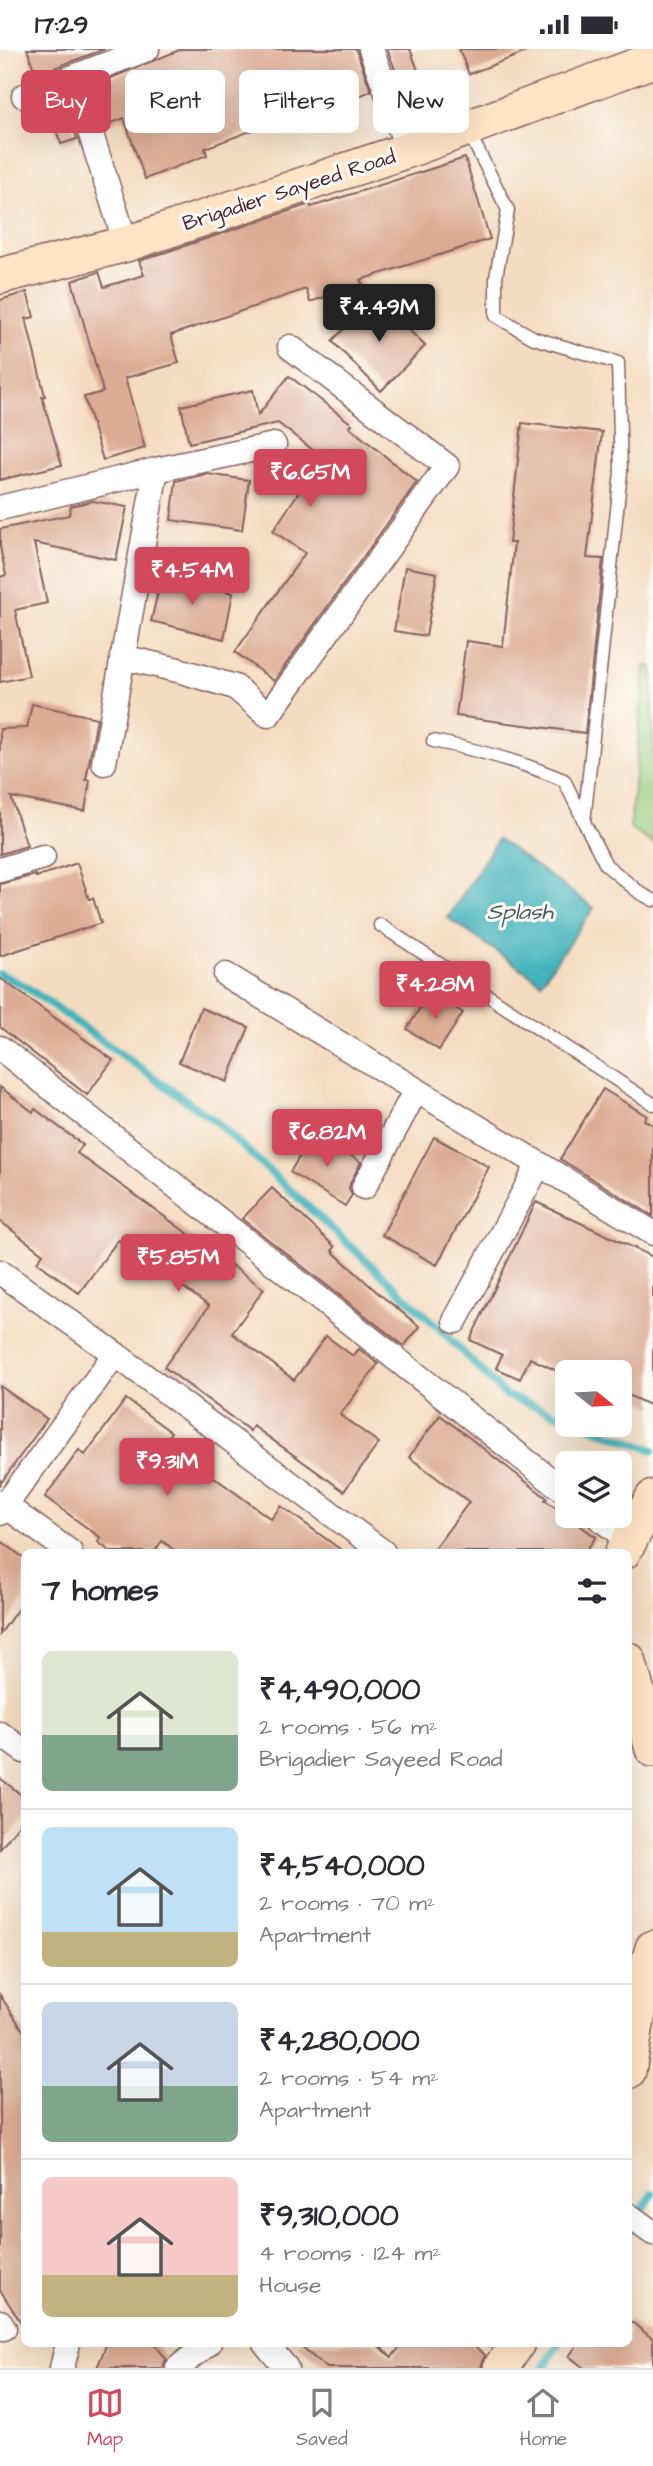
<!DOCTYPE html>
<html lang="en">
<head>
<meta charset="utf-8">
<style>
  body { margin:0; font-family:"Architects Daughter",sans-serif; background:#f2f2f3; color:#2b2b33; height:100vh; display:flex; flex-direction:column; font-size:26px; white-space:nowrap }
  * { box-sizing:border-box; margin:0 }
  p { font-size:23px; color:#7c7c81 }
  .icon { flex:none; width:38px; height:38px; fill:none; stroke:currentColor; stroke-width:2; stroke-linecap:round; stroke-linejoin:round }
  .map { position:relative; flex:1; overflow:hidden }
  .panel { position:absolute; left:21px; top:1500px; width:611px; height:798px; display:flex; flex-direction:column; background:#fff; border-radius:10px; box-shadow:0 7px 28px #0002 }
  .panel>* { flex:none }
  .banner { position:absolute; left:21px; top:21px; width:612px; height:63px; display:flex; gap:14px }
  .needle { width:46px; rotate:108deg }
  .tools { position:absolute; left:555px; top:1311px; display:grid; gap:14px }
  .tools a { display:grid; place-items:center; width:77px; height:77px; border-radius:10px; background:#fff; box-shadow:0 7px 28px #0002; font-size:35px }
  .price { position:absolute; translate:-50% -60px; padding:0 16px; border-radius:7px; background:#d1495b; color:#fff; font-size:23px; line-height:46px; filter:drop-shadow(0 2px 4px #0008) }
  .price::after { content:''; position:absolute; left:50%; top:42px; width:21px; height:16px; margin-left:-10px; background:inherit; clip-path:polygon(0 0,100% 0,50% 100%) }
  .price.selected { background:#222; color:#fff }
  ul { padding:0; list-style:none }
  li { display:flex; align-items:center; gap:21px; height:175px; padding:0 21px }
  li+li { border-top:2px solid #e1e1e2 }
  li span { display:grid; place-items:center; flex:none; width:196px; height:140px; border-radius:10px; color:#555 }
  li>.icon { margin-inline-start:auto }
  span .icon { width:84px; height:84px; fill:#fffc; stroke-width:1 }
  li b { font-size:30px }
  h2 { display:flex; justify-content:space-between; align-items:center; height:84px; padding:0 21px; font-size:30px }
  .chip { padding:0 24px; border-radius:10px; background:#fff; box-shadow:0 7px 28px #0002; font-size:24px; line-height:63px }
  .chip.selected { background:#d1495b; color:#fff }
  .status { display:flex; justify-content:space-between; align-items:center; height:49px; padding:0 35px; background:#fff; direction:ltr }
  .status svg { height:19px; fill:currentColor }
  .dock { display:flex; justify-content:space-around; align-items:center; height:98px; border-top:2px solid #e1e1e2; background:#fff; font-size:19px; color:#7c7c81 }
  .dock a { display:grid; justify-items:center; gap:4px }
  .dock .selected { color:#d1495b }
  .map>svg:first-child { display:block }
  .green { fill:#95ca7b; stroke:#707453; stroke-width:2 }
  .water { fill:#42b3bb; stroke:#466973; stroke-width:2 }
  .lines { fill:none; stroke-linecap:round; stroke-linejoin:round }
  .stream { stroke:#42b3bb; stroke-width:8 }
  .building { fill:#dcab93 }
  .lane-casing { stroke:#86615f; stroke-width:15 }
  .street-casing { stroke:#86615f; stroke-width:27 }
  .secondary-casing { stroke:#86615f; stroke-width:38 }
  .lane { stroke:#fff; stroke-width:12 }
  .street { stroke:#fff; stroke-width:24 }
  .secondary { stroke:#ffe4c6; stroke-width:35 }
  .labels { text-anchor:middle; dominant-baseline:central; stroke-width:6; stroke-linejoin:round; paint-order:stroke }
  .street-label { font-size:21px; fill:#4a1f2b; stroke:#fdfcf7 }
  .water-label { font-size:23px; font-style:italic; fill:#475a65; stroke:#fdfcf7 }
</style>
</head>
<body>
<div class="status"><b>17:29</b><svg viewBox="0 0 49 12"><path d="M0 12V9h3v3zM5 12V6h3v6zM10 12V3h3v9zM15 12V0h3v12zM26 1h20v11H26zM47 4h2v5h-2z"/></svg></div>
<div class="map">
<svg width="653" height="2319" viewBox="0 0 653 2319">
  <rect width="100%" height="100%" fill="#fdfcf7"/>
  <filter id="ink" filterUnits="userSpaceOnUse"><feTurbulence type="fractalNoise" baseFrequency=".0143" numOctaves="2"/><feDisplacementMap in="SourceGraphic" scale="14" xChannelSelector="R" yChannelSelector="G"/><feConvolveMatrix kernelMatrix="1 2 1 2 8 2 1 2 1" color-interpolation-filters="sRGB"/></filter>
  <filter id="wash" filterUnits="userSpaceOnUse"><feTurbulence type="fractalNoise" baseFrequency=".00686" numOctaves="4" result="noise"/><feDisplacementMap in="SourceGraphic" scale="28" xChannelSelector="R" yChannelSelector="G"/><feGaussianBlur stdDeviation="1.57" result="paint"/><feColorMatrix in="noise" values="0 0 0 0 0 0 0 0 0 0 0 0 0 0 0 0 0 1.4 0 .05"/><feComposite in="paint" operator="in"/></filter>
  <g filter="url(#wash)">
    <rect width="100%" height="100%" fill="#f4dcc0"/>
    <polygon class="green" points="645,617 653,618 653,795 630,779"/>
    <polygon class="water" points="498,790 594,859 541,933 448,869"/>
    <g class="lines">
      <g class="stream">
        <polyline points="0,925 25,937 215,1072 436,1276 505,1346 567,1369"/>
        <polyline points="585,1376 653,1401"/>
        <polyline points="628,2183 653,2144"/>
        <polyline points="544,2319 559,2294"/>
      </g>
    </g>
    <g id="blocks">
      <g class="building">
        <polygon points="27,0 105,0 36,26"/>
        <polygon points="182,0 356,0 371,42 291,75 288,68 205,99 207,106 145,130 124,69 104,77 91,37"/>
        <polygon points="387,0 410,0 425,40 406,48"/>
        <polygon points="459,0 529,0 529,2 469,25"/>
        <polygon points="63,48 77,90 61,95 46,54"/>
        <polygon points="465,109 490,190 360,231 363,235 310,253 306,240 171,286 179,314 125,329 145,399 103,411 84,348 103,343 72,232 99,223 104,238 144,226 139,212 310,155 311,158"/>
        <polygon points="27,243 34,268 26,270 45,347 42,348 62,416 0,431 0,251"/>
        <polygon points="376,248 425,297 381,342 332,292"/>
        <polygon points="289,327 352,375 349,378 417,433 274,632 235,603 305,504 273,482 322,408 278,374 189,394 181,357 253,341 258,366"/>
        <polygon points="522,374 602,383 587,509 603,510 585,684 456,667 466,592 503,597 514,494 509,494"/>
        <polygon points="207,425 249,431 242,481 171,471 176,432"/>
        <polygon points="93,452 127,458 116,511 34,494 47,554 15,561 29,627 0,633 0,528 6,526 0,498 0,480 69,466 71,457"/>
        <polygon points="405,518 437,524 426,587 394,582"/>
        <polygon points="162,526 233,544 224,590 151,572"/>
        <polygon points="32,655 97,669 86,731 90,731 85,762 11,748 27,797 0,805 0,680 27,679"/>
        <polygon points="77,814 89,850 93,849 101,874 0,907 0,835 36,826 36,828"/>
        <polygon points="0,929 113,1011 87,1046 0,978"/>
        <polygon points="430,943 463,964 439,1001 407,980"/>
        <polygon points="201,959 249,978 227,1033 179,1013"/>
        <polygon points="0,1038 33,1063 35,1060 83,1096 77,1104 264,1240 232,1284 294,1331 326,1287 353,1307 359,1300 378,1315 340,1366 379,1394 344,1442 253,1377 250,1382 164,1318 209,1257 118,1191 79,1244 37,1213 43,1205 0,1172"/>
        <polygon points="603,1040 647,1067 644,1071 653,1076 653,1167 560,1110"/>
        <polygon points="314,1084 361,1113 351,1132 349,1139 352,1146 345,1157 290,1123"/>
        <polygon points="434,1088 489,1118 437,1216 382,1186"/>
        <polygon points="272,1139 335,1198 332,1202 377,1243 420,1278 404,1297 242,1170"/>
        <polygon points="536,1153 653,1208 653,1358 620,1342 620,1323 559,1323 530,1309 520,1330 496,1319 502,1306 470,1291"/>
        <polygon points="0,1337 47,1370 0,1435"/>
        <polygon points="126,1350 171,1383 168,1388 210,1419 207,1423 271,1470 281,1457 344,1503 177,1503 162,1492 154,1503 111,1503 98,1493 101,1489 45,1448 79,1401 85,1406"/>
        <polygon points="440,1366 547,1449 545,1451 596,1488 585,1503 432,1503 469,1453 409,1408"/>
        <polygon points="0,1491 24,1509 24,1551 0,1585"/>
        <polygon points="0,1729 24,1748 24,1769 0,1800"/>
        <polygon points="0,1946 24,1983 24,2278 0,2241"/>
        <polygon points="628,2270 653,2290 653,2319 584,2319 569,2307 579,2294 628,2294"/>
        <polygon points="107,2294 154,2294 166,2310 163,2319 97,2319"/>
        <polygon points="296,2294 375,2294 392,2308 403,2294 471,2294 485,2306 481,2319 327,2319"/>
      </g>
    </g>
  </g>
  <g filter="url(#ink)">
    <use href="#blocks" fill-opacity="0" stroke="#86615f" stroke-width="2"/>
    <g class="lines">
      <g class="lane-casing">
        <g id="lane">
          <polyline points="467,80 508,161 496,228 496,267 534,289 618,314 621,423 584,773 606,816 640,844 653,851"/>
          <path d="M433,692C479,701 521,713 564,731L584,772"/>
          <polyline points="380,876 653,1055"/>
        </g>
      </g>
      <g class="street-casing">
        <g id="street">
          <polyline points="371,0 408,101"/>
          <polyline points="73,29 126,195"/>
          <polyline points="24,47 147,0"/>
          <polyline points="0,459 156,421"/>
          <polyline points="122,608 178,621 235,638 268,666 447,417 290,298"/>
          <polyline points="104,714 156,421 274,396"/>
          <polyline points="0,821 43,808"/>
          <polyline points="226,926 653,1184"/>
          <polyline points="0,999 567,1444"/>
          <polyline points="364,1138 416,1041"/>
          <polyline points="0,1223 115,1305 383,1503"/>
          <polyline points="455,1272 539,1115"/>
          <polyline points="0,1453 70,1503"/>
          <polyline points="0,1464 115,1305"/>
          <polyline points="596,1466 628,1491"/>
          <polyline points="0,1685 24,1702"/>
          <polyline points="628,2166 653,2184"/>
          <polyline points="0,2273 4,2279"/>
          <polyline points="265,2294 286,2319"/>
          <polyline points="62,2319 68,2294"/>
          <polyline points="178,2319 209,2294"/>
        </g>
      </g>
      <g class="secondary-casing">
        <g id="secondary">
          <polyline points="0,227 126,195 408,101 653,11"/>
          <polyline points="623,1503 653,1449"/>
          <polyline points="628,1611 653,1700"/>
          <polyline points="628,2022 643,1935 653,1899"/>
          <polyline points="501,2319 517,2294"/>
        </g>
      </g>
      <use href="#lane" class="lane"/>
      <use href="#street" class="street"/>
      <use href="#secondary" class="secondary"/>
    </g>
  </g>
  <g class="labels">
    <g class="street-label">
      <text transform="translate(289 141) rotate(-18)">Brigadier Sayeed Road</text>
    </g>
    <g class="water-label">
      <text x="520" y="863">Splash</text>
    </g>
  </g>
</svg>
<div class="tools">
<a><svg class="needle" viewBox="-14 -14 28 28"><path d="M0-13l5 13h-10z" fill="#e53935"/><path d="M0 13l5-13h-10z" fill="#7c7c81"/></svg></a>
<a><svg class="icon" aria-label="layers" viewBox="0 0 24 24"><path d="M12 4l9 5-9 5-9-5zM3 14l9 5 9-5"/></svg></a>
</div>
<b class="price selected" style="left:379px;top:295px">₹4.49M</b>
<b class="price" style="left:310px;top:460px">₹6.65M</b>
<b class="price" style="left:192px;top:558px">₹4.54M</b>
<b class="price" style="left:435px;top:972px">₹4.28M</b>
<b class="price" style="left:327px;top:1120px">₹6.82M</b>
<b class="price" style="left:178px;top:1245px">₹5.85M</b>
<b class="price" style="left:167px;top:1449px">₹9.31M</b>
<div class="banner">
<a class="chip selected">Buy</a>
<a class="chip">Rent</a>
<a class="chip">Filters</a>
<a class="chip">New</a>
</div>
<section class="panel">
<h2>7 homes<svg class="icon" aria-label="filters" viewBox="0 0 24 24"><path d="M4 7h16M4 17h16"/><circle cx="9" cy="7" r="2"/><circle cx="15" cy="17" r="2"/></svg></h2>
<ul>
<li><span style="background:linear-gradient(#dfe7d0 60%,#7fa58c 0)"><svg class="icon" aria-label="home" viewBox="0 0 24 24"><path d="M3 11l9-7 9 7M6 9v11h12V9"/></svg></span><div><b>₹4,490,000</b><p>2 rooms · 56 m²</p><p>Brigadier Sayeed Road</p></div></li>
<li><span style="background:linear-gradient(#bfe0f5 75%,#c2b280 0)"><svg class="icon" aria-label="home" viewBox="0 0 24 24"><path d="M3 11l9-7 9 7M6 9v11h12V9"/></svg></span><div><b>₹4,540,000</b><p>2 rooms · 70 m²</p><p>Apartment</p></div></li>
<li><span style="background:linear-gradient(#c9d6e8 60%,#7fa58c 0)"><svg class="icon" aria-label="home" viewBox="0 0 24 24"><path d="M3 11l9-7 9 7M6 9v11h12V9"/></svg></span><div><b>₹4,280,000</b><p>2 rooms · 54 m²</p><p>Apartment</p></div></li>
<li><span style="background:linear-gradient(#f6c9c9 70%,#c2b280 0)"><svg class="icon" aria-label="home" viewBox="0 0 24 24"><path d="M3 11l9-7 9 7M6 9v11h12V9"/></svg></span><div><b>₹9,310,000</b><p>4 rooms · 124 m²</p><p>House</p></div></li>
</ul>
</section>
</div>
<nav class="dock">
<a class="selected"><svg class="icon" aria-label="map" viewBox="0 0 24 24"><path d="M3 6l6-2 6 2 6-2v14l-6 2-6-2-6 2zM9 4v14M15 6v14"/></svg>Map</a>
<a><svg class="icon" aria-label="saved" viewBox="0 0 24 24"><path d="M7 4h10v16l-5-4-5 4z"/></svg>Saved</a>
<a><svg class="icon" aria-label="home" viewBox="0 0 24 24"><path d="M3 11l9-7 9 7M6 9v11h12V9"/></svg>Home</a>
</nav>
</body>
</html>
